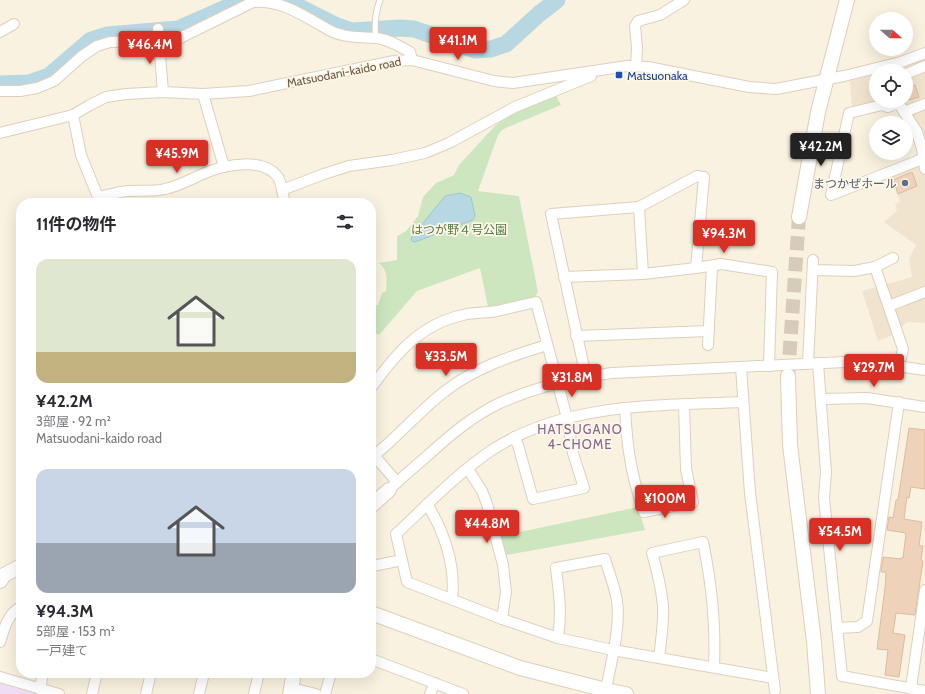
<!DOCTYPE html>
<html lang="ja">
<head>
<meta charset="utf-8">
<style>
  body { margin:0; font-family:Cabin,"Noto Sans JP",sans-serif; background:#f2f2f3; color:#2b2b33; height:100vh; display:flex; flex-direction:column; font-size:15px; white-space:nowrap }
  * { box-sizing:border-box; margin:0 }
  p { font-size:13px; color:#7c7c81 }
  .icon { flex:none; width:22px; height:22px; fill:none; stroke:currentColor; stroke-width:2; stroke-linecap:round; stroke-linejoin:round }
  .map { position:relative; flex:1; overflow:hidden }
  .details { position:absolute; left:16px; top:198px; width:360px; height:480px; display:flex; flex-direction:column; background:#fff; border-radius:16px; box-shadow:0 4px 16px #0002 }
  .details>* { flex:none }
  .needle { width:26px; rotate:111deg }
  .tools { position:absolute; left:869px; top:12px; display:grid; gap:8px }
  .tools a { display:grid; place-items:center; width:44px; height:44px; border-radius:50%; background:#fff; box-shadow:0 4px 16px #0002; font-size:20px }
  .price { position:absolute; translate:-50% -34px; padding:0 9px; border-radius:4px; background:#d93025; color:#fff; font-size:13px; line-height:26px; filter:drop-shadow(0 1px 2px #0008) }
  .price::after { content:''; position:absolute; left:50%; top:24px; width:12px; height:9px; margin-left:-6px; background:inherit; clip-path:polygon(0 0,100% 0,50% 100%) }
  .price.on { background:#222; color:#fff }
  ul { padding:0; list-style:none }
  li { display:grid; align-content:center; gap:8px; height:212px; padding:0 20px }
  li span { display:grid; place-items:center; height:124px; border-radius:12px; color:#555 }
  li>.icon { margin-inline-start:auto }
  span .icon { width:72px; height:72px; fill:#fffc; stroke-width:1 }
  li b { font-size:17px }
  h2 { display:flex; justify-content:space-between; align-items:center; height:48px; padding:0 20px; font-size:17px }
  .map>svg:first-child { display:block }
  .residential { fill:#f1e4cf }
  .education { fill:#efddf6 }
  .green { fill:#cde6c0 }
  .water { fill:#b7d8e2; stroke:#9dc7d3 }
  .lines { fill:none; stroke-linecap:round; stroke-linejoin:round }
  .river { stroke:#b7d8e2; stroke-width:17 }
  .building { fill:#eed3ba; stroke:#dfbb9b }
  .secondary-tunnel { stroke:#d7ccba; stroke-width:14; stroke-dasharray:14 7; stroke-linecap:butt }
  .lane-casing { stroke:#decfbd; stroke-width:7 }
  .street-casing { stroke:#decfbd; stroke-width:12 }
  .secondary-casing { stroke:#dfceb8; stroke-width:16 }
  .lane { stroke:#fff; stroke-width:5 }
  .street { stroke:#fff; stroke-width:10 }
  .secondary { stroke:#fff; stroke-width:14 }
  .transit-dot { fill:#1a4fb4; stroke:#fef6e6; stroke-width:1.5 }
  .service-dot { fill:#5c6f8a; stroke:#fef6e6; stroke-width:1.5 }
  .labels { text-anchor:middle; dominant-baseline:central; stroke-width:3.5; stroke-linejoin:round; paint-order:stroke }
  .street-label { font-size:12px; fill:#6f5a49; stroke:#fef6e6 }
  .transit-label { font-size:12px; fill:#164399; stroke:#fef6e6; text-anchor:start }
  .service-label { font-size:12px; fill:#4e5e75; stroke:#fef6e6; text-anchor:end }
  .park-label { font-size:12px; fill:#517a45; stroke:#fef6e6 }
  .neighbourhood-label { font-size:13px; letter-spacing:1px; fill:#876592; stroke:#fef6e6 }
</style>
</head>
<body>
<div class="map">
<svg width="925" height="694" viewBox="0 0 925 694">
  <rect width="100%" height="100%" fill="#faf2e0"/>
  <g class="residential">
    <polygon points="925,59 925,323 907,322 893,335 878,341 862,291 912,277 909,259 916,245 884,222 897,211 895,204 900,202 891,176 916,165 917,151 912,133 891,101 906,101 906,71 887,71"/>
    <polygon points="876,74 876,101 880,101 852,108 850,81"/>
  </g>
  <polygon class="education" points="0,682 43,694 0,694"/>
  <g class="green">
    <path d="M555,94L561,105L508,127L502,130L498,135L478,191L519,196L538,292L535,297L488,307L480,268L417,291L379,335L371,332V306L378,305L382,293L386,291C387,279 388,271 379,263L397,260V236L406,231L418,216L423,197L436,183L454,175L459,165L495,126L509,115Z"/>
    <polygon points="638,507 645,530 506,555 501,536"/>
  </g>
  <polygon class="water" points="460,193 471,197 475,216 473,220 415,242 412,241 411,238 445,196"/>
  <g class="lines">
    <g class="river">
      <polyline points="285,0 337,26 352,31 400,28 414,29 475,50 491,49 506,44 539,14 557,0"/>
      <polyline points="0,84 29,83 49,76 91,40 107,35 178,29 244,0"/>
    </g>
  </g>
  <g class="building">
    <polygon points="915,85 919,97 909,100 906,88"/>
    <polygon points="912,172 917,186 898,194 893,180"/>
    <polygon points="909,428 925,430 925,489 911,487 909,498 907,497 904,519 922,522 919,546 923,546 921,560 923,561 915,615 896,613 893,633 905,635 899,677 885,675 888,650 877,649 885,588 886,572 881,572 883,557 901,559 901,558 903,558 906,533 887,530 889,517 893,518 896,500 898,500"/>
  </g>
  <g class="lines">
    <polyline class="secondary-tunnel" points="788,376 799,217"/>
    <g class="lane-casing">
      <path id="lane" d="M376,38C374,24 375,13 380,0"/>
    </g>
    <g class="street-casing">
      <g id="street">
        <polyline points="158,29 163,92"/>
        <polyline points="0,32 14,24"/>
        <polyline points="636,66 637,48 635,26 638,21 660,15 684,0"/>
        <polyline points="906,74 925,66"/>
        <path d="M0,91H20L37,88L54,81L82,56L97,46L110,42L159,41L180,38L253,2C280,0 299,13 322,26C327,29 333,33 339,34C351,38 363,37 376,38C388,39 399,46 410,52L412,60"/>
        <polyline points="203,94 224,167"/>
        <polyline points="897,101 917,132 922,149 925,169"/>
        <polyline points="898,103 888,107 882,105 849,113 831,195 925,158"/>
        <polyline points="904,112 925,104"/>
        <path d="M73,115L81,155L98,197C108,195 118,192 128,191C140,190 153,192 165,189C179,186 191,179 205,173C224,165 266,156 279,179C282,186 283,196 285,203"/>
        <polyline points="0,133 73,115 90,105 106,97 126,94 163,92 203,94 249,91 394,61 412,60 494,81 513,83 627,66 648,67 749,87 776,89 844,76 901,62 925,53"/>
        <polyline points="282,190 324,174 349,166 392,160 425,153 449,143 515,107 591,76"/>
        <polyline points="639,207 643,274"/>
        <polyline points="875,267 903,349 901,358"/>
        <polyline points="813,270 854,271 875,267 893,258"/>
        <polyline points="564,277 643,274 696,268 721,264 772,272 769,366"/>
        <polyline points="889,306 925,292"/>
        <polyline points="576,336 709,331"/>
        <polyline points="708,345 712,266"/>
        <polyline points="808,363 813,260"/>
        <polyline points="818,363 826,472 824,498 842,676 925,691"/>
        <polyline points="741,367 750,493 775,691"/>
        <polyline points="586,377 551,214 639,207 697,176 704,177 696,268"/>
        <path d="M371,388C395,355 420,324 463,315C474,312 486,313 497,311C510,308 523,305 536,302L567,418L573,453L584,488L533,499L518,445L514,437"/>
        <polyline points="821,399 867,398 925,407"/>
        <path d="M743,402C658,406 566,402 492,450C459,472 425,507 396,534L407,582L502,619L558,638L613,650L773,678"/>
        <path d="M625,408C627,447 631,475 644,512L693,502L686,469L684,405"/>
        <polyline points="371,452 397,482"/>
        <path d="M371,458C397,438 418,412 444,392C474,368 511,356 547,345"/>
        <polyline points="468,469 482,491 487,504 503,565 506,592 502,619"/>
        <path d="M389,490C401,478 413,468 426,457C448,437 472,416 500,403C536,387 573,378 612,373L845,362L883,364L925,370"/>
        <path d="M427,504C444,531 456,566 452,598"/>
        <polyline points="373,566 402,560"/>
        <polyline points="837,628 858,627 867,621 899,402"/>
        <path d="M558,638C562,611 559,594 556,568L605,559C609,573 615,587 617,601C621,628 610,667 605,694"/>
        <path d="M0,642C4,629 8,613 21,607"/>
        <path d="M659,658C661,640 664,623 663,605C661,587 657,570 652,553L703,542C712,585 716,623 714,667"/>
        <polyline points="371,659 463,694"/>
        <polyline points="0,677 59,694"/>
        <polyline points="291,688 316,694"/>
        <polyline points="911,688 925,590"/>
        <polyline points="40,689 43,673"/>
        <polyline points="92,694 97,673"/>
        <polyline points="146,694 151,673"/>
        <polyline points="199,694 204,673"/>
        <polyline points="254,694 259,673"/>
        <polyline points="325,694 331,673"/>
        <polyline points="430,694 435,683"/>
      </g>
    </g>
    <g class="secondary-casing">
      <g id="secondary">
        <polyline points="799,217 818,112 847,0"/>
        <polyline points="788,376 790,445 814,642 818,694"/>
        <polyline points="371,506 389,490"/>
        <polyline points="0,581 4,575 21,566"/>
        <polyline points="371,613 520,668 606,690 626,694"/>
        <polyline points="290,694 294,673"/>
      </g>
    </g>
    <use href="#lane" class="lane"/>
    <use href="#street" class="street"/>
    <use href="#secondary" class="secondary"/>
  </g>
  <rect class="transit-dot" x="615" y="71" width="8" height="8" rx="2"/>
  <circle class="service-dot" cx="905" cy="183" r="4"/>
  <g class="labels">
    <g class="street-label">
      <text transform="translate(344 72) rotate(-11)">Matsuodani-kaido road</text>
    </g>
    <g class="transit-label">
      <text x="627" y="75">Matsuonaka</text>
    </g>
    <g class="service-label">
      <text x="897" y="183">まつかぜホール</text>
    </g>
    <g class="park-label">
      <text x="459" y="229">はつが野４号公園</text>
    </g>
    <g class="neighbourhood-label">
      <text x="580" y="429">HATSUGANO<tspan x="580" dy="15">4-CHOME</tspan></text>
    </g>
  </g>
</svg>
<div class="tools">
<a><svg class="needle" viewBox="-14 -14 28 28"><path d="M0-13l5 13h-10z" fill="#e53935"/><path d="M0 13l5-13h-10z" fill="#7c7c81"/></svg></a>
<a><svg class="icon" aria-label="locate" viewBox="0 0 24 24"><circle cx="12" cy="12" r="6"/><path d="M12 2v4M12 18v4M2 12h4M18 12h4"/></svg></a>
<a><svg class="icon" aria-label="layers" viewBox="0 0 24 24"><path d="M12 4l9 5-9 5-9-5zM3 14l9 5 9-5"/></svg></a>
</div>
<b class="price" style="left:458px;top:61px">¥41.1M</b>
<b class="price" style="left:150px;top:65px">¥46.4M</b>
<b class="price on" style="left:821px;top:167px">¥42.2M</b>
<b class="price" style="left:177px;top:174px">¥45.9M</b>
<b class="price" style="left:724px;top:254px">¥94.3M</b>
<b class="price" style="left:446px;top:377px">¥33.5M</b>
<b class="price" style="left:874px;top:388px">¥29.7M</b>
<b class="price" style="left:572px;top:398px">¥31.8M</b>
<b class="price" style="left:665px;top:519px">¥100M</b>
<b class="price" style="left:487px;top:544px">¥44.8M</b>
<b class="price" style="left:840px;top:552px">¥54.5M</b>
<section class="details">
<h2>11件の物件<svg class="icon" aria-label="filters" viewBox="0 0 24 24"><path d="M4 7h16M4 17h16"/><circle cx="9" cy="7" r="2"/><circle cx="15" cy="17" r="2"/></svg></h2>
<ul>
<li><span style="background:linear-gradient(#dfe7d0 75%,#c2b280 0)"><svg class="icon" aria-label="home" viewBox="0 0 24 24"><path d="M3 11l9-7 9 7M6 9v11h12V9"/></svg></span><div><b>¥42.2M</b><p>3部屋 · 92 m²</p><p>Matsuodani-kaido road</p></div></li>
<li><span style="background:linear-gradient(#c9d6e8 60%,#9aa5b1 0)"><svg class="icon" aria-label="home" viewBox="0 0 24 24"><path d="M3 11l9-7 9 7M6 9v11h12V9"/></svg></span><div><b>¥94.3M</b><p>5部屋 · 153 m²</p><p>一戸建て</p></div></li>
</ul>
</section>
</div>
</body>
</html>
